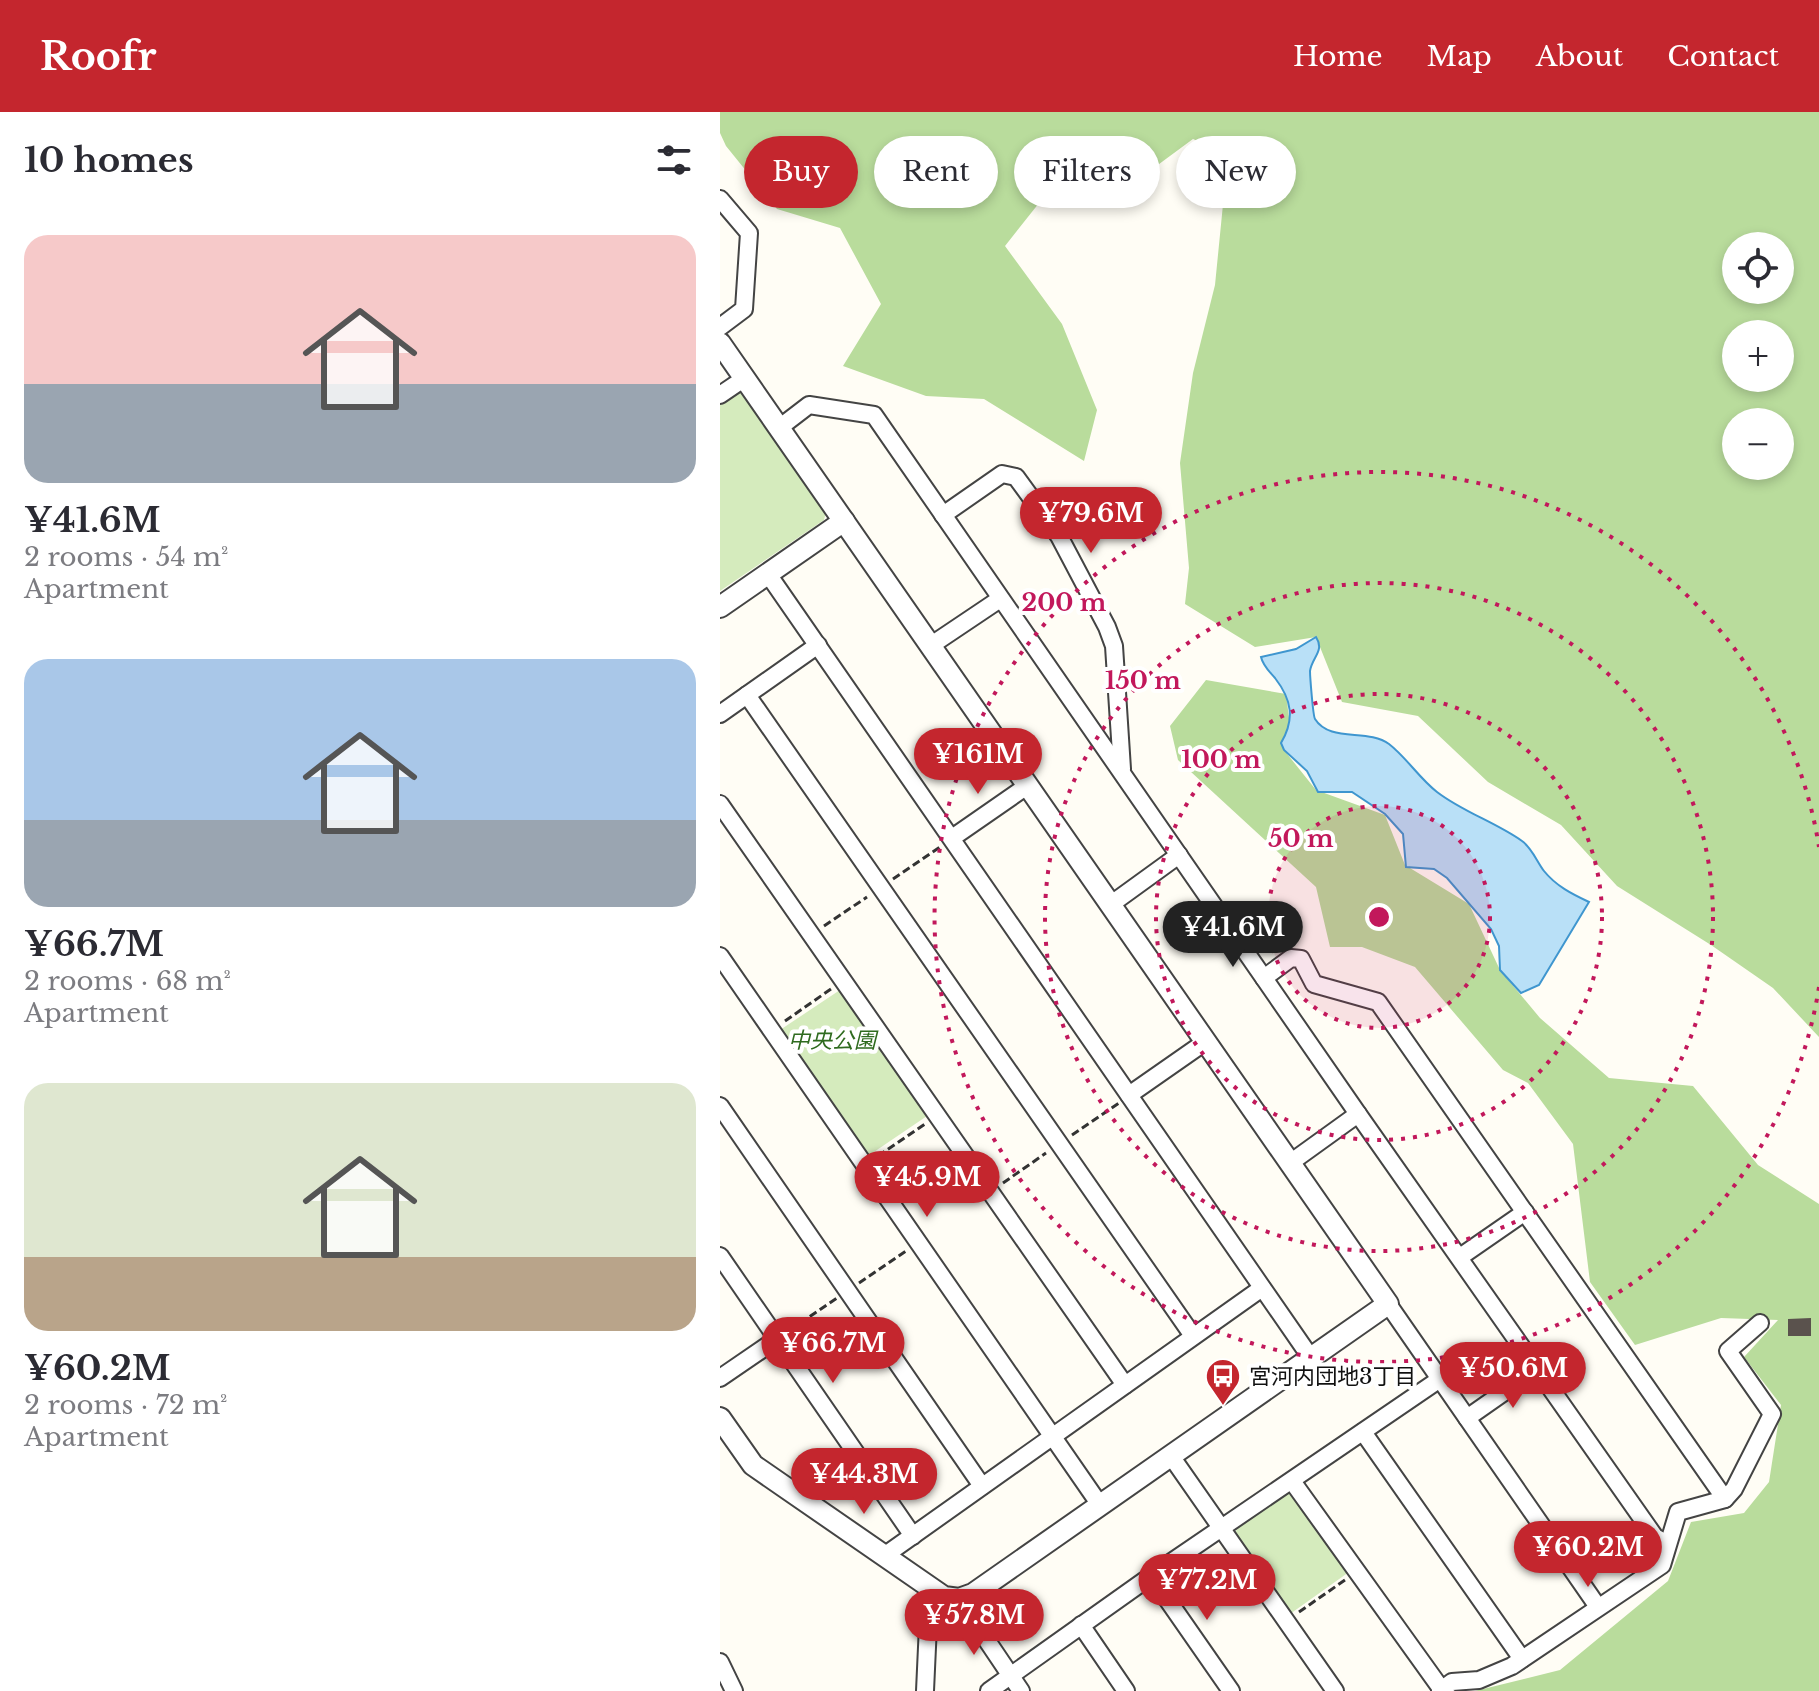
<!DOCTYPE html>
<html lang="en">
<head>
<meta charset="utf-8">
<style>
  body { margin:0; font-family:"Libre Baskerville","Noto Sans JP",serif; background:#f7f7f7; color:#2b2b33; height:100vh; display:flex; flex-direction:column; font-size:30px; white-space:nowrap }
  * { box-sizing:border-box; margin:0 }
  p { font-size:26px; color:#7c7c81 }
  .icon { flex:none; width:44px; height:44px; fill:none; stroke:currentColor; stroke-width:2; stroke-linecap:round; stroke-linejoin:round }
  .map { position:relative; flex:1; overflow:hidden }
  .drawer { display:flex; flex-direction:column; background:#fff; width:720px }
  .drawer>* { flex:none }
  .banner { position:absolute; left:24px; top:24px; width:760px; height:72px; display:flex; gap:16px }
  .controls { position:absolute; left:1002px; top:120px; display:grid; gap:16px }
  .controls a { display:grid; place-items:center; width:72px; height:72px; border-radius:50%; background:#fff; box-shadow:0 4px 12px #0003; font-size:40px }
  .price { position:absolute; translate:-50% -68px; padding:0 18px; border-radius:28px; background:#c4262e; color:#fff; font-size:26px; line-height:52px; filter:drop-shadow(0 2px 4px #0008) }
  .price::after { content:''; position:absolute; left:50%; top:48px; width:24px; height:18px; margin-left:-12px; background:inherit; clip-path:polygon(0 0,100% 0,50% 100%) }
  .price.active { background:#222; color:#fff }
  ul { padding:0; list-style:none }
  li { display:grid; align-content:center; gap:16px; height:424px; padding:0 24px }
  li span { display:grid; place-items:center; height:248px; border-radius:24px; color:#555 }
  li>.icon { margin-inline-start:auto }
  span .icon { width:144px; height:144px; fill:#fffc; stroke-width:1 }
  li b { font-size:34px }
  h2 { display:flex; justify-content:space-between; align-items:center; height:96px; padding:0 24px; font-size:34px }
  .pill { padding:0 28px; border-radius:36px; background:#fff; box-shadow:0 4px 12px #0003; font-size:28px; line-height:72px }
  .pill.active { background:#c4262e; color:#fff }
  header { display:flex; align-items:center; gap:48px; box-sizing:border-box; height:112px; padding:0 40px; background:#c4262e; color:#fff }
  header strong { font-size:38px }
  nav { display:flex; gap:44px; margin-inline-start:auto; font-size:28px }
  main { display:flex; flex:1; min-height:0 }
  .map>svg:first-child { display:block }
  .green { fill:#d5ebbd }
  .forest { fill:#b9dc9c; fill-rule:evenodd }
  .water { fill:#b9e0f7; stroke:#3f96cf; stroke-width:2 }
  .building { fill:#5a524d }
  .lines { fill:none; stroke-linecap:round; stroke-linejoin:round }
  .minor-casing { stroke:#444; stroke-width:20 }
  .tertiary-casing { stroke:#444; stroke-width:24 }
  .path { stroke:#333; stroke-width:3; stroke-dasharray:8 4; stroke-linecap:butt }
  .minor { stroke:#fff; stroke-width:16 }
  .tertiary { stroke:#fff; stroke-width:20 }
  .ring { fill:none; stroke:#c2185b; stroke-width:4; stroke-dasharray:4 8 }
  .labels { text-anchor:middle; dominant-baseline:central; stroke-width:8; stroke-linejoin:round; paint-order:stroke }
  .park-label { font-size:22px; font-style:italic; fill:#2f6b1f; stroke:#fff }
  .poi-label { font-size:22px; fill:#111; stroke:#fff; text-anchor:start }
  .centre { fill:#c2185b; stroke:#fff; stroke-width:4 }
  .ring-label { font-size:24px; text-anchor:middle; font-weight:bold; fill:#c2185b; stroke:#fff; stroke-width:8; stroke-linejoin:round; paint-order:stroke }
</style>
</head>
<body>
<header>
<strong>Roofr</strong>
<nav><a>Home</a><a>Map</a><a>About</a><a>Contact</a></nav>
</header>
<main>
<section class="drawer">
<h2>10 homes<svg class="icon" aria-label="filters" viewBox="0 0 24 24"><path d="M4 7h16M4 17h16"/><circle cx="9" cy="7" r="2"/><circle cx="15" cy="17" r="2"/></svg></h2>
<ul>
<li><span style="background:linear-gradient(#f6c9c9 60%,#9aa5b1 0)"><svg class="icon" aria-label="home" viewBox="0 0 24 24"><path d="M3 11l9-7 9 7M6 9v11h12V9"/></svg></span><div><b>¥41.6M</b><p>2 rooms · 54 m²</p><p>Apartment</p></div></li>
<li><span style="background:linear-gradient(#a9c7e8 65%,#9aa5b1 0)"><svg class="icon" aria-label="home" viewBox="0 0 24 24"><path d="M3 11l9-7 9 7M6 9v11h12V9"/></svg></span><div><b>¥66.7M</b><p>2 rooms · 68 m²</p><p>Apartment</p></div></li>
<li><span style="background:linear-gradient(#dfe7d0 70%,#b9a48a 0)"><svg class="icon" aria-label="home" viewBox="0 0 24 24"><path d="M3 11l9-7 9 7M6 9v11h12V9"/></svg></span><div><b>¥60.2M</b><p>2 rooms · 72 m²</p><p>Apartment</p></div></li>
</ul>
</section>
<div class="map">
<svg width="1099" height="1579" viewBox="0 0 1099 1579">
  <rect width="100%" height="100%" fill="#fffdf5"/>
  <g class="green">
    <polygon points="18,280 23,281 106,400 104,408 0,479 0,293"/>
    <polygon points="120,878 207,1004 148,1044 60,918"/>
    <polygon points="565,1380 576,1382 629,1460 570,1502 515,1423 518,1412"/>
  </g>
  <g class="forest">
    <path d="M0,0H1099V925L1053,876L991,833L897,774L841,713L768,670L698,604L622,590L596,525L535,535L465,492L469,456L460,351L473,261L495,173L508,42L473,27L412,72L323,86L285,134L342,212L377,298L364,349L264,287L206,284L123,254L161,192L120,116L57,97L6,34L0,21ZM1016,134H1060V178H1016ZM1016,222H1060V266H1016ZM1016,310H1060V354H1016Z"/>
    <polygon points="486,568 566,582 570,614 563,627 564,638 596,678 665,703 685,753 749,792 780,858 820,906 889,966 973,974 1038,1053 1099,1092 1099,1579 755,1579 840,1558 948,1469 971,1410 1024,1401 1049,1370 1061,1293 1024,1245 1058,1208 1001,1206 915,1233 870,1170 853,1032 808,971 783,958 695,855 642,835 610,835 596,775 458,648 450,614"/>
  </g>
  <path class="water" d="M596,525C605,539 592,545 590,559C590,564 593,604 595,607C610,631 648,616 669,632C687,646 699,666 717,680C743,700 775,710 802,729C812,736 817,750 824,759C836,774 852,782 869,790L819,873L801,881L780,858L779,834L771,817L727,766L714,757L686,755L683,722L665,702L632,680H598L587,659L564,638L561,631C575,607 572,588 555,566C549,559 543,554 541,545L576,537Z"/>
  <polygon class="building" points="1091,1206 1091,1224 1068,1224 1068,1207"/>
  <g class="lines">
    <g class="minor-casing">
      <g id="minor">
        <polyline points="0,87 29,121 24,197 0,215"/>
        <polyline points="0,283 25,266"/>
        <polyline points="59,316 89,293 154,303 638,1002 935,1425 947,1432"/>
        <polyline points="223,403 282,362 296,365 339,424 387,515 394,534 402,657"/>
        <polyline points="48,462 591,1246"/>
        <polyline points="210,534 280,487"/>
        <polyline points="27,583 473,1224"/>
        <polyline points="0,602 98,533"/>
        <polyline points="0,692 405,1273"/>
        <polyline points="232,726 307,674"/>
        <polyline points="390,793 459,743"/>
        <polyline points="0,844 380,1393"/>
        <polyline points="544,866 571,846 581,847 594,872 658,890 1005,1387"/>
        <polyline points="409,983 485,930"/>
        <polyline points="0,994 262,1374"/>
        <polyline points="570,1051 638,1002"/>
        <polyline points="0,1144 193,1424"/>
        <polyline points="740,1145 805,1100"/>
        <polyline points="668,1192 878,1495"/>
        <polyline points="0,1266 57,1227"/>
        <polyline points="747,1306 817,1257"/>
        <polyline points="643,1320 802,1547"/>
        <polyline points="451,1344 615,1579"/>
        <polyline points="572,1369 722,1578"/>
        <polyline points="164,1444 542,1176"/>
        <polyline points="431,1464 511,1579"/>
        <polyline points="239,1487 301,1579"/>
        <polyline points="361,1513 406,1579"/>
        <polyline points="0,1550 14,1579"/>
        <polyline points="205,1579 209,1491 212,1477"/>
        <polyline points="269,1579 431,1464 720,1267"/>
        <polyline points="720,1579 732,1570 759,1568 792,1554 942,1453 958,1400 1005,1387 1014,1377 1052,1302 1008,1239 1040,1211"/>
      </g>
    </g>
    <g class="tertiary-casing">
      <g id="tertiary">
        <polyline points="0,231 668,1192 253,1482 239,1487 224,1485 33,1353 0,1306"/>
        <polyline points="0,495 124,409"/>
      </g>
    </g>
    <g class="path">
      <polyline points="173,767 220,735"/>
      <polyline points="104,814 147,785"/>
      <polyline points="65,909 111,877"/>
      <polyline points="352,1023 399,991"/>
      <polyline points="158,1044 205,1012"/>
      <polyline points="283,1071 326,1041"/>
      <polyline points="139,1171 186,1139"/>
      <polyline points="70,1218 117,1186"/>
      <polyline points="579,1500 625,1468"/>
    </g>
    <use href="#minor" class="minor"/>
    <use href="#tertiary" class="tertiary"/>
  </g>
  <circle cx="659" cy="805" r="111" fill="#c2185b" fill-opacity=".12"/>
  <g class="ring">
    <circle cx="659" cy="805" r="111"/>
    <circle cx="659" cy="805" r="223"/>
    <circle cx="659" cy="805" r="334"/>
    <path d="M1099 875A445 445 0 1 1 1099 735"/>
  </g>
  <defs>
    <g id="bus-pin" transform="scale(1.8)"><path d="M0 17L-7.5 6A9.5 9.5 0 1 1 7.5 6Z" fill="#c4262e" stroke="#fff"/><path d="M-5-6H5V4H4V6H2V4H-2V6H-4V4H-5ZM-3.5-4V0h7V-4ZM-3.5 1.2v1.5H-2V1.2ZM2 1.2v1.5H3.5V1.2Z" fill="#fff"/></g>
  </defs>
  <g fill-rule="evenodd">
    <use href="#bus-pin" x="503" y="1264"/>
  </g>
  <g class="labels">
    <g class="park-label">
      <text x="112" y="928">中央公園</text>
    </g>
    <g class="poi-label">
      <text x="529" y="1264">宮河内団地3丁目</text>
    </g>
  </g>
  <circle cx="659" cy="805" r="12" class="centre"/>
  <g class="ring-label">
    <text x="344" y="499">200 m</text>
    <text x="423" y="577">150 m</text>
    <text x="501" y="656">100 m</text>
    <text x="581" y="735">50 m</text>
  </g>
</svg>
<div class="controls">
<a><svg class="icon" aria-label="locate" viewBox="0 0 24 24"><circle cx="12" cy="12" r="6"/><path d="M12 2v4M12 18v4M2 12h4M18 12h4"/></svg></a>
<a>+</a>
<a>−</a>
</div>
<b class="price" style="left:371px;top:443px">¥79.6M</b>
<b class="price" style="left:258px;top:684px">¥161M</b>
<b class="price active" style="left:513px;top:857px">¥41.6M</b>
<b class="price" style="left:207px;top:1107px">¥45.9M</b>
<b class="price" style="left:113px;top:1273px">¥66.7M</b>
<b class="price" style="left:793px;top:1298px">¥50.6M</b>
<b class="price" style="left:144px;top:1404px">¥44.3M</b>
<b class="price" style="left:868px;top:1477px">¥60.2M</b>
<b class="price" style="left:487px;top:1510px">¥77.2M</b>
<b class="price" style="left:254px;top:1545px">¥57.8M</b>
<div class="banner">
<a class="pill active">Buy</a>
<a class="pill">Rent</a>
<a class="pill">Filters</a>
<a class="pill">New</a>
</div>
</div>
</main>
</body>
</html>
